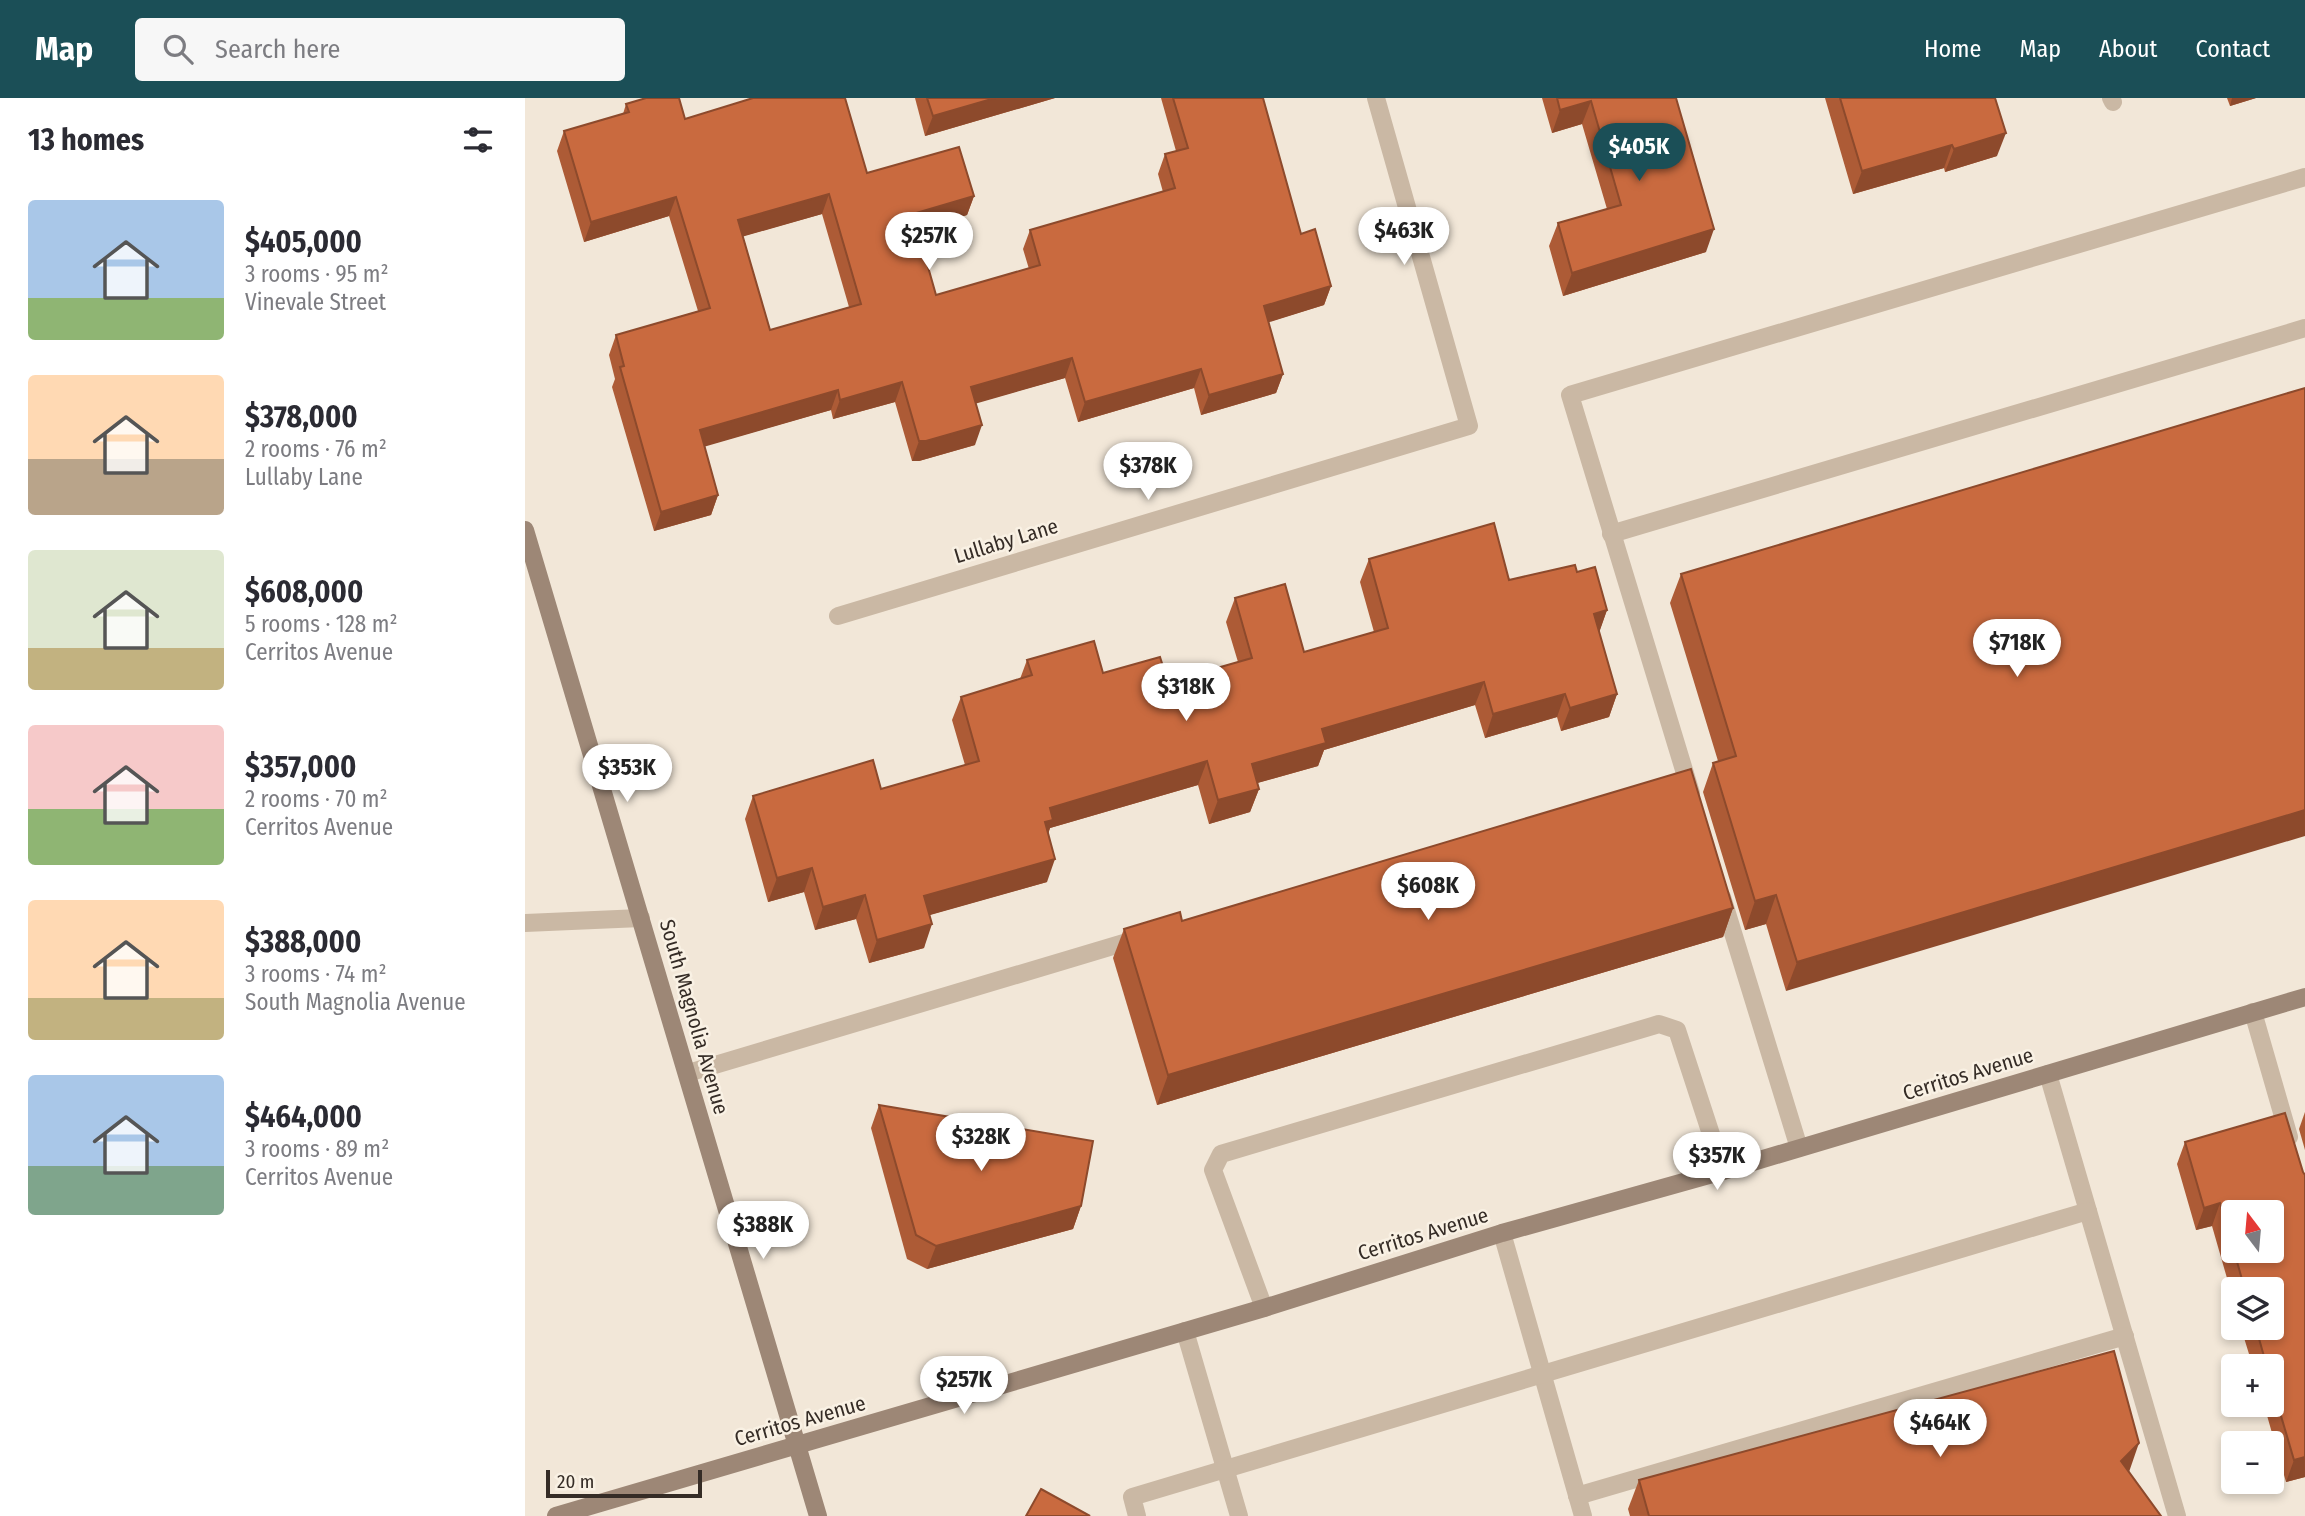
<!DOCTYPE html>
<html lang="en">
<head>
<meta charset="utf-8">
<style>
  body { margin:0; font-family:"Fira Sans Condensed",sans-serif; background:#f7f7f7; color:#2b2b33; height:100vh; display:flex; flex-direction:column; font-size:26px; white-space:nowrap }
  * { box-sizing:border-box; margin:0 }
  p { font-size:23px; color:#7c7c81 }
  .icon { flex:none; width:38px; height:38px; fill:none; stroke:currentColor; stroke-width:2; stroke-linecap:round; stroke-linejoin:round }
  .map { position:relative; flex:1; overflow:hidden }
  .sheet { display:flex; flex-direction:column; background:#fff; width:525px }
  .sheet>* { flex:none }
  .needle { width:46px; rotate:344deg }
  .fabs { position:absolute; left:1696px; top:1102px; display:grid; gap:14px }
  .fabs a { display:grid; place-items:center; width:63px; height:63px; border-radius:7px; background:#fff; box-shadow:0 4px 10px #0003; font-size:35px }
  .scale { position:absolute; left:21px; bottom:18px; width:156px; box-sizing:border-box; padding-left:7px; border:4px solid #352c26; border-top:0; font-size:19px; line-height:24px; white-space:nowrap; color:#352c26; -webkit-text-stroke:5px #f9f1e4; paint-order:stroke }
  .price { position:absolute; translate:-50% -60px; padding:0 16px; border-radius:24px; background:#fff; color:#222; font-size:23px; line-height:46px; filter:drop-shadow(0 2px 4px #0008) }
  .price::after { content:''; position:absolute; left:50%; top:42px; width:21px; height:16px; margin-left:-10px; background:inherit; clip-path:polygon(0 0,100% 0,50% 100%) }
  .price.active { background:#1b4f57; color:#fff }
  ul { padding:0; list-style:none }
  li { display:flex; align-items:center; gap:21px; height:175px; padding:0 28px }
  li span { display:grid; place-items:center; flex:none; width:196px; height:140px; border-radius:7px; color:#555 }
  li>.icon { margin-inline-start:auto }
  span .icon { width:84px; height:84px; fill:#fffc; stroke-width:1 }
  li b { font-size:30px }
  h2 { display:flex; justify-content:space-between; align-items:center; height:84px; padding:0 28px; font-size:30px }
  header { display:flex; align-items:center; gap:42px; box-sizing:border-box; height:98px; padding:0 35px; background:#1b4f57; color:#fff }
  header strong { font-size:33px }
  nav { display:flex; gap:38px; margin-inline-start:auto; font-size:24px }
  .search { width:490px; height:63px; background:#f7f7f7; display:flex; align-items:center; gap:18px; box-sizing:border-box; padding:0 24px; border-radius:7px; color:#7c7c81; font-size:26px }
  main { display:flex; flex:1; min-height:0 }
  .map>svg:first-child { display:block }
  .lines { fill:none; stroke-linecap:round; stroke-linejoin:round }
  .lane { stroke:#cab8a4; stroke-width:18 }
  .street { stroke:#cab8a4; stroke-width:18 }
  .secondary { stroke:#9d8776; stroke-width:18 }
  .wall { fill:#ad5b36; fill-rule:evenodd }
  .shaded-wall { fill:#8d4a2c }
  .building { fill:#c96a3f; stroke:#8d4a2c; stroke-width:2; fill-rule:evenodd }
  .labels { text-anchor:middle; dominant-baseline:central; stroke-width:5; stroke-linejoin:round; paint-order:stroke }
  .street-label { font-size:21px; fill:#352c26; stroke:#f9f1e4 }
</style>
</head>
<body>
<header>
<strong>Map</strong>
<div class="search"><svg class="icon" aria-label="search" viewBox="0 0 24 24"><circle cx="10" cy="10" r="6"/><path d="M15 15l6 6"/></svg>Search here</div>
<nav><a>Home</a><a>Map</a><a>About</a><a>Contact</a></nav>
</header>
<main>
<section class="sheet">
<h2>13 homes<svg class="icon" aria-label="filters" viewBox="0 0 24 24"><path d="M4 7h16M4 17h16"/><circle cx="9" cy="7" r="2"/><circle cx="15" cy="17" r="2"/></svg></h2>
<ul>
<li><span style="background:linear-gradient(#a9c7e8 70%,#8fb573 0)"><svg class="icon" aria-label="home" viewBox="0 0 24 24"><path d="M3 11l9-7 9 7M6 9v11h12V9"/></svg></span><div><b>$405,000</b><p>3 rooms · 95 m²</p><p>Vinevale Street</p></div></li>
<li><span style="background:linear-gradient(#ffd9b3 60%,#b9a48a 0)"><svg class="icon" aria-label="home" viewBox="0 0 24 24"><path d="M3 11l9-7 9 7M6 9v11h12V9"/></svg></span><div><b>$378,000</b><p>2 rooms · 76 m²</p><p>Lullaby Lane</p></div></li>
<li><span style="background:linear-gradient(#dfe7d0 70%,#c2b280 0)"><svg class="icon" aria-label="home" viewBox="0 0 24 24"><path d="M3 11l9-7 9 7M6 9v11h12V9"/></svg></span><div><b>$608,000</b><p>5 rooms · 128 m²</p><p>Cerritos Avenue</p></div></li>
<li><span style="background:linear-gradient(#f6c9c9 60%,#8fb573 0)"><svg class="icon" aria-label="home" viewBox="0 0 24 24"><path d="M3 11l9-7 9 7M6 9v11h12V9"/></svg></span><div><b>$357,000</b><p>2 rooms · 70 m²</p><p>Cerritos Avenue</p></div></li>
<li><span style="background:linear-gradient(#ffd9b3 70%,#c2b280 0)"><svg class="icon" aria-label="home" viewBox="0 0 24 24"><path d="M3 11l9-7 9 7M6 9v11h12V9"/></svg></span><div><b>$388,000</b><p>3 rooms · 74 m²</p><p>South Magnolia Avenue</p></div></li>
<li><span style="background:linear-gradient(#a9c7e8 65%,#7fa58c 0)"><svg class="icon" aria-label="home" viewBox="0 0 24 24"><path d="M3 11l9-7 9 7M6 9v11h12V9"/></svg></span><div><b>$464,000</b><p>3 rooms · 89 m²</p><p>Cerritos Avenue</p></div></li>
</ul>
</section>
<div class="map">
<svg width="1780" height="1418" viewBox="0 0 1780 1418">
  <rect width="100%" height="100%" fill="#f2e7d8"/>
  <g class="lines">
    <g class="lane">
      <polyline points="1086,436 1780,230"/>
      <polyline points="1166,695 1045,297 1780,79"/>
      <polyline points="1197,799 1274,1050"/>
      <polyline points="0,825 116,820"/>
      <polyline points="1728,914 1764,1039"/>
      <polyline points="163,975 615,840"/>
      <polyline points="1523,976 1652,1418"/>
      <polyline points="977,1135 1058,1418"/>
      <polyline points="739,1210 688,1072 696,1056 1134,926 1152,932 1198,1073"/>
      <polyline points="660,1233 714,1418"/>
      <polyline points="1052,1398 1600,1238"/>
      <polyline points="612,1418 607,1399 1563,1113"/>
    </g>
    <g class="street">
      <polyline points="1586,0 1588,4"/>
      <polyline points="313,518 944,328 851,0"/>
    </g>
    <g class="secondary">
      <polyline points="0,432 293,1418"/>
      <polyline points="31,1418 739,1210 977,1135 1198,1073 1780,899"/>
    </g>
  </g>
  <g class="wall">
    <polygon points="390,0 530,0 400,38"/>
    <path d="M636,0H738L776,136L806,188L799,207L743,224L758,276L751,295L676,317L669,290L553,324L540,280L450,305V347L394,363H387L370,304L308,321L306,312L179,348L193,397L186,417L129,433L87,289L90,281L84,257L91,237L173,213L144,118L59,144L32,53L39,33L98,16L101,6L160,21L342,75L449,98L442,117L392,132L411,197L504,171L498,151L505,132L638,94L633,76L640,56L651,53ZM297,116L324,209L245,232L218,138Z"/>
    <polygon points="1017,0 1151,0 1181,154 1038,198 1024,148 1033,125 1082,111 1057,26 1027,35"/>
    <polygon points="1300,0 1470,0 1472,58 1420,74 1419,70 1328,96"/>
    <polygon points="1702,0 1731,0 1705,8"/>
    <polygon points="1780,290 1261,893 1241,826 1220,832 1178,694 1188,665 1193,663 1145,505 1156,476"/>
    <polygon points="844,461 984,482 1052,474 1082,512 1074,534 1092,596 1084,619 1036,633 1032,619 960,640 950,607 799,652 793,668 732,685 734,691 725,714 684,726 673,687 525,730 523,736 522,784 404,817 399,850 344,865 331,821 290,832 279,794 243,804 220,721 228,698 356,691 440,667 427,622 436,599 495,581 502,562 578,575 643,584 713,564 701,524 710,500 779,554 849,534 835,484"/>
    <polygon points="1208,810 1198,839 632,1007 588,860 599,831 657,823"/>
    <polygon points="354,1007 556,1108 548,1131 402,1171 382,1161 346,1030"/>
    <polygon points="1780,1014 1780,1052 1774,1031"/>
    <path d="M1760,1015L1780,1379L1761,1384L1739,1307H1746V1269H1728L1716,1230H1746V1192H1708V1201L1687,1128L1671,1132L1652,1066L1660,1044ZM1708,1115L1746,1153H1708Z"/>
    <polygon points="1604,1374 1636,1418 1105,1418 1103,1411 1114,1382"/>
  </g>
  <g class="shaded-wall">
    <polygon points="470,0 530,0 400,38 408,18"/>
    <polygon points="1707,0 1731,0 1705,8"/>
    <polygon points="1066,3 1057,26 1027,35 1035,12"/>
    <polygon points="1481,35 1472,58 1420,74 1429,51"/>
    <polygon points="1427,47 1419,70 1328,96 1337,73"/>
    <polygon points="304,96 297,116 206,142 213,122"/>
    <polygon points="449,98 442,117 381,136 388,116"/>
    <polygon points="151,99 144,118 59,144 66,124"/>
    <polygon points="1189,131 1181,154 1038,198 1047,175"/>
    <polygon points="806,188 799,207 732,228 739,208"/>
    <polygon points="547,260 540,280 439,309 446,289"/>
    <polygon points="676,271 669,290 553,324 560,304"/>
    <polygon points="758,276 751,295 676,317 684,297"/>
    <polygon points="377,284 370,304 308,321 315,302"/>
    <polygon points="313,292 306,312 168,352 175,332"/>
    <polygon points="457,327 450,347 394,363 387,363 394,343"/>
    <polygon points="193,397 186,417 129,433 136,414"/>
    <polygon points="1082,512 1074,535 1069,516"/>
    <polygon points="959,584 950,607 799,652 793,668 718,689 727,666 797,631"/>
    <polygon points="1040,596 1032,619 960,640 968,616"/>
    <polygon points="1092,596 1084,619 1036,633 1045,610"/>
    <polygon points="682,663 673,687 525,730 520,745 511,747 525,710"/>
    <polygon points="734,691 725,714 684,726 693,702"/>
    <polygon points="1780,712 1780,738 1261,893 1272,864"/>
    <polygon points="530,761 522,784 391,821 399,798"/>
    <polygon points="287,770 279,794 243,804 252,780"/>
    <polygon points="340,797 331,821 290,832 298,809"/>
    <polygon points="1251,797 1241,826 1220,832 1230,803"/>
    <polygon points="1208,810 1198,839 632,1007 643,977"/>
    <polygon points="407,826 399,850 344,865 352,842"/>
    <polygon points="1695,1105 1687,1128 1671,1132 1679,1110"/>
    <polygon points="556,1108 548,1131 402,1171 411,1148"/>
    <polygon points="1614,1345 1604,1374 1596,1363"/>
    <polygon points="1780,1359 1780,1379 1761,1384 1769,1362"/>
  </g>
  <g class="building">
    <path d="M121,0H154L160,21L228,0H320L342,75L434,49L449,98L388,116L411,197L515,167L505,132L650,90L640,56L663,50L648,0H738L776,136L790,131L806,188L739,208L758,276L684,297L676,271L560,304L547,260L446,289L457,327L401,343H394L377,284L315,302L313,292L175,332L193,397L136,414L95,269L99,268L91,237L185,210L151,99L66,124L39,33L104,14L101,6ZM304,96L336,206L245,232L213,122Z"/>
    <polygon points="402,0 470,0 408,18"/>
    <polygon points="1032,0 1151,0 1189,131 1047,175 1033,125 1096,107 1066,3 1035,12"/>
    <polygon points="1315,0 1470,0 1481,35 1429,51 1427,47 1337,73"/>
    <polygon points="1780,290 1780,712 1272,864 1251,797 1230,803 1188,665 1211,658 1156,476"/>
    <polygon points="969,425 984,482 1050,467 1052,474 1070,469 1082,512 1069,516 1092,596 1045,610 1040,596 968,616 959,584 797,631 801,645 727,666 734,691 693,702 682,663 525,710 528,722 520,724 530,761 399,798 407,826 352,842 340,797 298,809 287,770 252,780 228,698 348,662 356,691 454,663 436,599 507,577 502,562 569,543 578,575 635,559 643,584 727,560 710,500 760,486 779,554 863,530 844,461"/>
    <polygon points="1166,671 1208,810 643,977 599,831 655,814 657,823"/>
    <polygon points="354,1007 568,1043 556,1108 411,1148 391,1137"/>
    <polygon points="1760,1015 1778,1074 1780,1077 1780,1359 1769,1362 1746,1284 1746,1269 1742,1269 1731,1230 1746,1230 1746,1192 1720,1192 1709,1153 1746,1153 1746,1115 1708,1115 1708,1150 1695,1105 1679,1110 1660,1044"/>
    <polygon points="1589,1253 1614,1345 1596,1363 1636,1418 1124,1418 1114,1382"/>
    <polygon points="516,1391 565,1418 501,1418"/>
  </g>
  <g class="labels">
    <g class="street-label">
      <text transform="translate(481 443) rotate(-17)">Lullaby Lane</text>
      <text transform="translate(169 919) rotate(74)">South Magnolia Avenue</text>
      <text transform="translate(1443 976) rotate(-17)">Cerritos Avenue</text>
      <text transform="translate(898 1136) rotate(-17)">Cerritos Avenue</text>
      <text transform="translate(275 1323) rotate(-16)">Cerritos Avenue</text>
    </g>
  </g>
</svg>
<div class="fabs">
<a><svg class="needle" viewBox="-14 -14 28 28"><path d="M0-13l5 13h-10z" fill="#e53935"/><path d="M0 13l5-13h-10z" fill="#7c7c81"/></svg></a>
<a><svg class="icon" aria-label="layers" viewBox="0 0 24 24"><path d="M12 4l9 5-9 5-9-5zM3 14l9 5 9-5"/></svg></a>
<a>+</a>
<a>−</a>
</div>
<div class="scale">20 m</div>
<b class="price active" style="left:1114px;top:85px">$405K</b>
<b class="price" style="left:879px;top:169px">$463K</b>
<b class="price" style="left:404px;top:174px">$257K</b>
<b class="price" style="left:623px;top:404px">$378K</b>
<b class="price" style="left:1492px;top:581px">$718K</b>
<b class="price" style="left:661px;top:625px">$318K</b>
<b class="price" style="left:102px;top:706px">$353K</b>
<b class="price" style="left:903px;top:824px">$608K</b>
<b class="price" style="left:456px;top:1075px">$328K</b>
<b class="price" style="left:1192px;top:1094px">$357K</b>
<b class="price" style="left:238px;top:1163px">$388K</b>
<b class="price" style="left:439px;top:1318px">$257K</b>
<b class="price" style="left:1415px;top:1361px">$464K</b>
</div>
</main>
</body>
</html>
